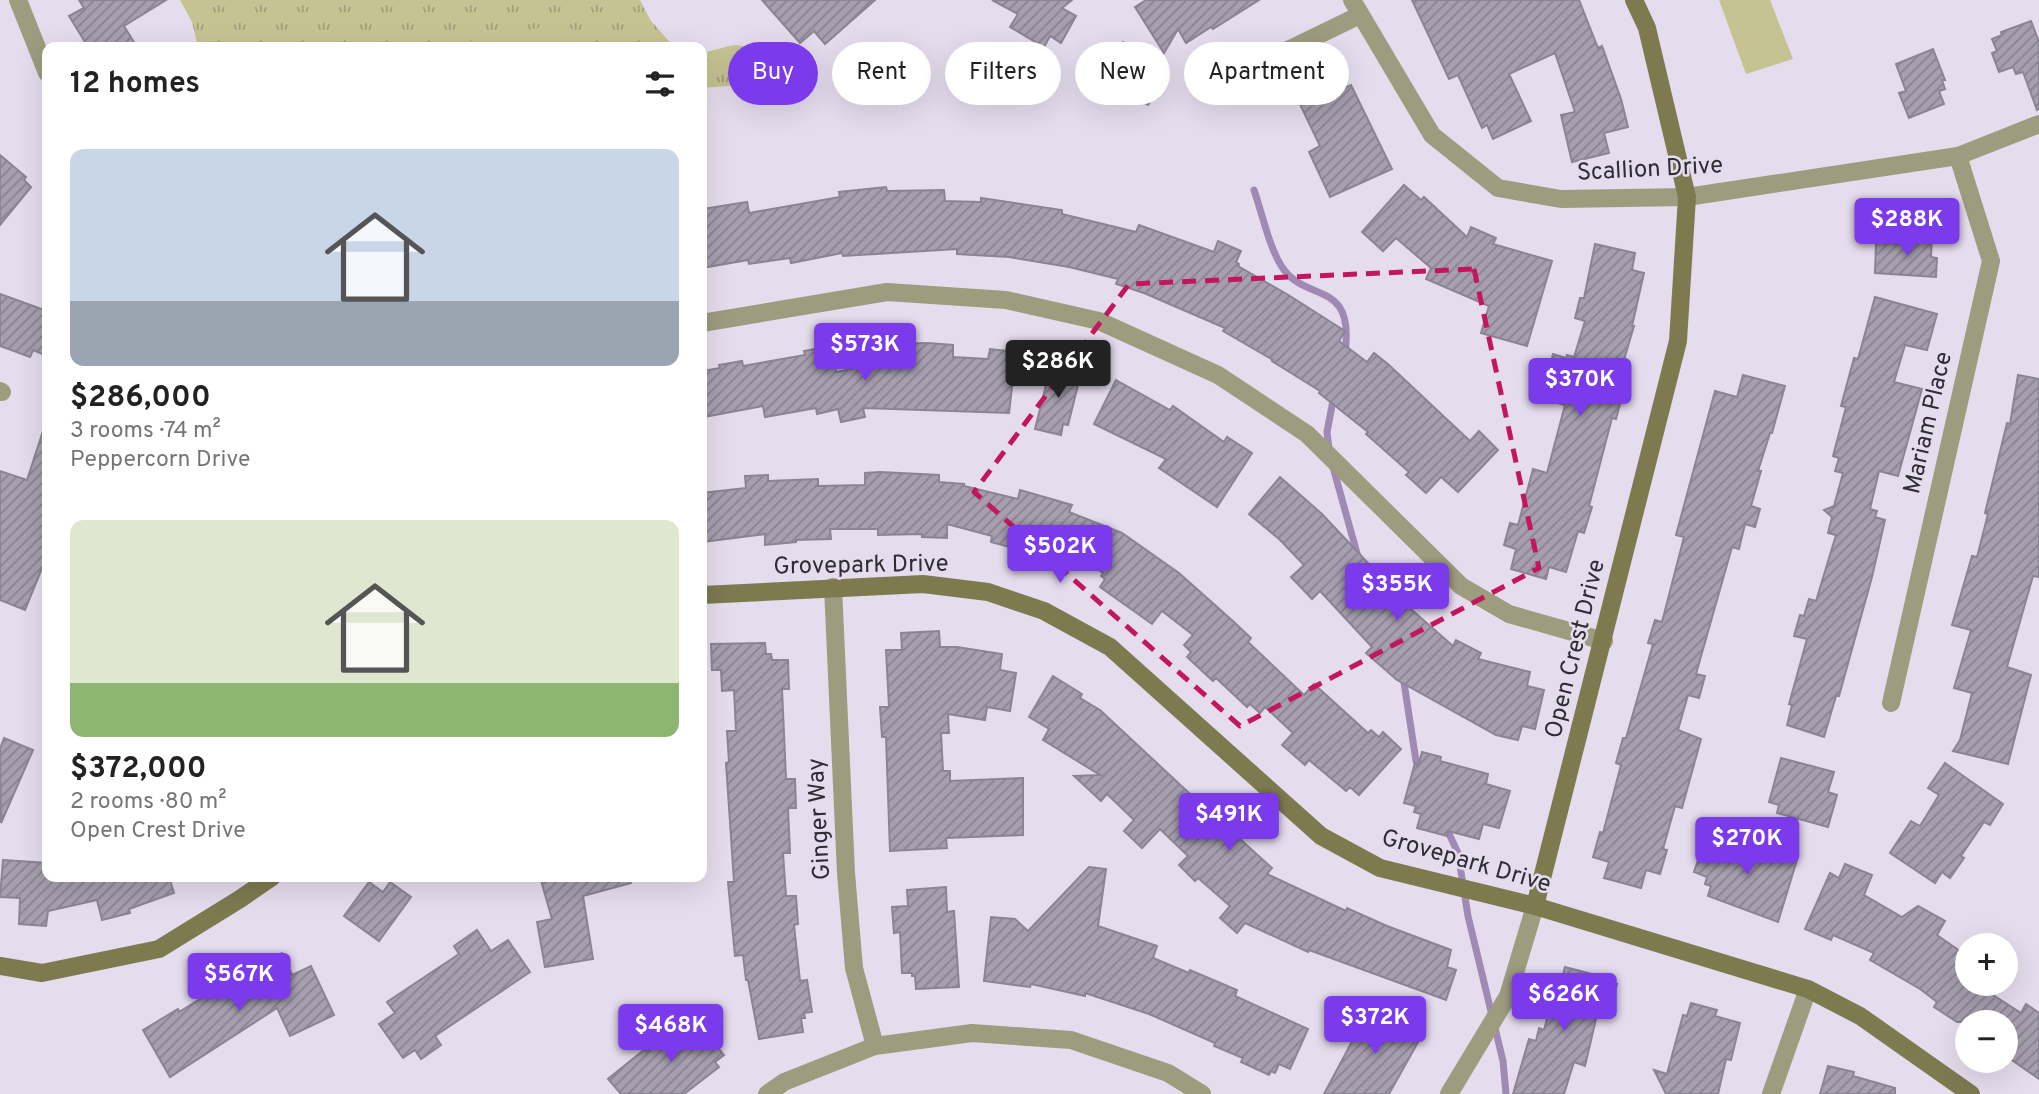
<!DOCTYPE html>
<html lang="en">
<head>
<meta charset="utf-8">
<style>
  body { margin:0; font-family:Overpass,sans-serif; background:#f2f2f2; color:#222; height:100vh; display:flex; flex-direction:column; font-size:26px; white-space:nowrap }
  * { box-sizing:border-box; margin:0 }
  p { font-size:23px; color:#767676 }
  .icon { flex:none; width:38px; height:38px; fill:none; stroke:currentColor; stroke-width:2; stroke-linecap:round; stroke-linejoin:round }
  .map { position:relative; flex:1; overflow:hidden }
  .drawer { position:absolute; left:42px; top:42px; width:665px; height:840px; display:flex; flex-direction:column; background:#fff; border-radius:14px; box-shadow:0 7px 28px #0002 }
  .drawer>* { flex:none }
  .hud { position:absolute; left:728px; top:42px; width:665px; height:63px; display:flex; gap:14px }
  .buttons { position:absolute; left:1955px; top:933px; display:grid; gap:14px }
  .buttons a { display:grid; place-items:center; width:63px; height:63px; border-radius:50%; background:#fff; box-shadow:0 7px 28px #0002; font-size:35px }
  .price { position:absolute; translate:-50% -60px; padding:0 16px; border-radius:7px; background:#7c3aed; color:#fff; font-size:23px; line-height:46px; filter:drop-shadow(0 2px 4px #0008) }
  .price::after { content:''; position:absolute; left:50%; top:42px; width:21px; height:16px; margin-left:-10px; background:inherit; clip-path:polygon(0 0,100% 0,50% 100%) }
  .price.on { background:#222; color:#fff }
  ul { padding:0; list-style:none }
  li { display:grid; align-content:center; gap:14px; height:371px; padding:0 28px }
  li span { display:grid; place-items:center; height:217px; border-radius:14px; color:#555 }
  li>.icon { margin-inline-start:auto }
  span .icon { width:126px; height:126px; fill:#fffc; stroke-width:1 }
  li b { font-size:30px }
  h2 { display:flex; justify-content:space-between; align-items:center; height:84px; padding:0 28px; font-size:30px }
  .tag { padding:0 24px; border-radius:32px; background:#fff; box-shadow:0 7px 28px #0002; font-size:24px; line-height:63px }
  .tag.on { background:#7c3aed; color:#fff }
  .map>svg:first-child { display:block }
  .grass { fill:url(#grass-tufts) }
  .garden { fill:#c6c393 }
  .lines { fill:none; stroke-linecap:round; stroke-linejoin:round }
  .stream { stroke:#a089b4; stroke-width:7 }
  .building { fill:url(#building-hatch); stroke:#8b8493; stroke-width:2 }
  .street { stroke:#9d9c7f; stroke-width:18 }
  .secondary { stroke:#7d7a50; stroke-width:18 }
  .marked { fill:none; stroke:#c2185b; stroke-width:5; stroke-dasharray:14 9; stroke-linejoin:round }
  .labels { text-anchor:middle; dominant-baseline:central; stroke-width:5; stroke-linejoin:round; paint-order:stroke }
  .street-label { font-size:24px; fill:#2f2c33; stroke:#e5dced }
</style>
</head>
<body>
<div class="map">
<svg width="2039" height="1094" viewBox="0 0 2039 1094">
  <defs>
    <pattern id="grass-tufts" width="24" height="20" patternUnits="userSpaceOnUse" patternTransform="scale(1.75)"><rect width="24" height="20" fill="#c6c393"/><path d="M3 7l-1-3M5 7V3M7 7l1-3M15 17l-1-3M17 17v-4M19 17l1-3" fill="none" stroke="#a19f79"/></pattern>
    <pattern id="building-hatch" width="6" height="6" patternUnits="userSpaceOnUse" patternTransform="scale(1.75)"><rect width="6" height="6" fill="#a79faf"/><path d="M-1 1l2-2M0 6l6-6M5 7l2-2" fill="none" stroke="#88828f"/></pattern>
  </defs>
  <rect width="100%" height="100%" fill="#e5dced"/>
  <g class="grass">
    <polygon points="180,0 640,0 651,21 674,47 198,47 192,22"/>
    <polygon points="734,45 760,48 774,60 775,78 765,83 702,88 702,53"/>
  </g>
  <g class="garden">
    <polygon points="1719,0 1770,0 1793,59 1746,74"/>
    <polygon points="563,23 574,30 576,47 452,47 455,44"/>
  </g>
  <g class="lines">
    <g class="stream">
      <path d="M1254,190C1262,213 1269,247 1282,267C1306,304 1355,278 1345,353"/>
      <polyline points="1329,449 1327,432 1334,395"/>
      <polyline points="1333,467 1358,557"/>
      <polyline points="1403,676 1416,761 1422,774"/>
      <polyline points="1444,823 1458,853 1468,916 1503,1061 1506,1094"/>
    </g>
  </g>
  <g class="building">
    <polygon points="79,0 166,0 124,26 137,47 88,47 69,16 84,8"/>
    <polygon points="762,0 875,0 825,44 814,31 800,43"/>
    <polygon points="992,0 1072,0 1062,8 1076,16 1061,43 1050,36 1044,47 1010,27 1018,14"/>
    <polygon points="1146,0 1259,0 1213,29 1211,27 1186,43 1178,29 1164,53 1135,7"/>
    <polygon points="1412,0 1579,0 1598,48 1602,46 1621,99 1628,127 1604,133 1609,153 1572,162 1561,115 1575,112 1555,53 1509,74 1531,121 1493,139 1487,125 1482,128 1458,75 1449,79"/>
    <polygon points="2031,21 2039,42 2039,109 2037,110 2023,72 2016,74 2013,67 1999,72 1992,53 1997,51 1992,39 2002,35 2001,32"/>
    <polygon points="1123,42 1158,63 1148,80 1160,86 1148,105 1090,72 1106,46 1116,52"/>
    <polygon points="1933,49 1945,80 1942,80 1945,89 1939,91 1944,104 1909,118 1899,93 1906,91 1896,64"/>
    <polygon points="1328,83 1333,93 1351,85 1392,169 1330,197 1309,152 1320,146 1297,98"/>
    <polygon points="0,155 26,177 24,180 31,187 0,225"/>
    <polygon points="1404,185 1421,200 1424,197 1467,237 1471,227 1496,238 1493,244 1552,261 1527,346 1481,333 1489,306 1426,279 1431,268 1396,238 1383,251 1362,232"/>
    <polygon points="886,187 887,191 944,190 945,201 981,202 981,198 1062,210 1062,214 1136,232 1139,225 1214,252 1218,241 1241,251 1236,262 1239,264 1238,266 1290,296 1345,331 1339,341 1367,362 1374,353 1389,365 1470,441 1479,431 1498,450 1458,492 1441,477 1426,493 1406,475 1409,472 1366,434 1368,432 1319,393 1320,391 1272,361 1273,360 1223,331 1225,328 1144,293 1116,284 1118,279 1069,267 1009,257 957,254 957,249 843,256 842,253 791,263 790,258 749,264 748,260 702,268 702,209 747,202 749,213 840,197 839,192"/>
    <polygon points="1903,235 1932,237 1931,257 1937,258 1936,277 1875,273 1876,243 1903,244"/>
    <polygon points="1595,244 1635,253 1632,270 1644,273 1632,326 1634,326 1615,390 1623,393 1616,419 1612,418 1589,506 1592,507 1584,533 1578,531 1566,572 1549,567 1546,579 1511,569 1516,549 1504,545 1510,523 1518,525 1533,469 1547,473 1565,405 1554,402 1556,398 1553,398 1558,379 1547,376 1553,354 1566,358 1567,355 1574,357 1585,321 1575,318 1580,298 1584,298"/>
    <polygon points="0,294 47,311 47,356 33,350 30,357 0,346"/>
    <polygon points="1875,297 1937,314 1927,350 1905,345 1894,382 1922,389 1898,476 1879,471 1870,509 1877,511 1875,517 1885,520 1872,577 1839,696 1836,696 1824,737 1787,725 1792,705 1789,704 1807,639 1794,636 1800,615 1804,616 1809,599 1816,601 1836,535 1828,533 1832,517 1824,510 1834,506 1843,473 1835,471 1839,458 1833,456 1846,407 1841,406 1854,358 1858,359"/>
    <polygon points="928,343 953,345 953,357 988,359 990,349 1016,352 1009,413 863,408 865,417 841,422 838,409 817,414 816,408 765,417 763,406 704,417 702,371 720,368 719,365 742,361 743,366 805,355 804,351 831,346 836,372 876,364 876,362 889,362 890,344"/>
    <polygon points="1051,365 1081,373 1068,425 1063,424 1061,435 1035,429"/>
    <polygon points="1743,375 1785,386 1772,433 1770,433 1758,471 1761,471 1751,506 1760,509 1755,527 1745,524 1739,549 1732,547 1696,674 1705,676 1699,698 1688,695 1678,730 1701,739 1682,808 1675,806 1663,849 1667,850 1660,874 1646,870 1641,888 1604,878 1609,862 1593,857 1600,832 1603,833 1621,765 1616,763 1623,738 1626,738 1653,644 1648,643 1655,620 1662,622 1684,537 1676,535 1715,391 1737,397"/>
    <polygon points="2018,375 2039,379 2039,577 2033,576 2007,667 2031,675 2008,764 1953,751 1960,740 1972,693 1954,688 1971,630 1952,625 1972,556 1977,557 1988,514 1985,513 2007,423 2010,424"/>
    <polygon points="1116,380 1170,410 1173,406 1224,442 1227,437 1252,453 1217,507 1159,468 1166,459 1094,424"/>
    <polygon points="43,431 47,432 47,556 25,610 0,600 0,471 27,480"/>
    <polygon points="880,472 939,475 939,482 964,484 964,486 1018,499 1020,490 1072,505 1069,512 1122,533 1179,573 1234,622 1251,638 1248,642 1304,695 1314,684 1368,733 1371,730 1379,737 1383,732 1401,749 1359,795 1350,787 1346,791 1309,760 1305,765 1282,745 1293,733 1265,707 1260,713 1250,704 1247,707 1216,678 1213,681 1187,657 1191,652 1184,645 1193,635 1162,611 1152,624 1100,587 1105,579 1101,576 1103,573 1084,560 1063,551 1058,566 1021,550 991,542 992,536 947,524 947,538 922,537 922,534 878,535 878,529 830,529 831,539 796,540 796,542 765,545 765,534 702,542 702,493 746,488 745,476 768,475 768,481 818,479 818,486 865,485 865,473"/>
    <polygon points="1280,477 1322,514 1383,579 1380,582 1453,646 1456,640 1481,653 1478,659 1530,672 1527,686 1544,690 1535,729 1522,726 1518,740 1496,735 1397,680 1366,653 1372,647 1320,591 1312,599 1291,577 1304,565 1279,539 1249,514"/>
    <polygon points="939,631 940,647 957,647 1002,654 1000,670 1016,673 1010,711 987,707 985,720 948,714 949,733 941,733 943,771 950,771 950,781 1023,778 1023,835 946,838 947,848 890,851 886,737 882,737 880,707 889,707 886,650 902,650 901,633"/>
    <polygon points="765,643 766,654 771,654 772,660 788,660 789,689 782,689 786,779 795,779 796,808 788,808 790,853 783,853 786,896 796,896 798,924 794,925 800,981 807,980 812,1012 804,1013 805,1018 801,1018 803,1032 759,1039 748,980 746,980 743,955 735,956 728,882 734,882 726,763 729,762 727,731 736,731 734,690 722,691 721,670 712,670 711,644"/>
    <polygon points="1053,676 1082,694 1080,698 1100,710 1203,806 1205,804 1229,827 1228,828 1272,868 1267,874 1346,911 1347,908 1387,926 1451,950 1447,967 1456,970 1446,1000 1309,950 1308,952 1245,923 1237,933 1220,918 1230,906 1198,878 1195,881 1179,865 1188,856 1160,829 1142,848 1124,831 1134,820 1107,794 1101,801 1074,776 1100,775 1043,740 1049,729 1029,717"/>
    <polygon points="4,738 33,750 1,823 0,749"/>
    <polygon points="1422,752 1441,757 1440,761 1488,774 1486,784 1510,791 1499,828 1483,824 1479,839 1448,831 1447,836 1417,828 1421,814 1414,812 1416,806 1404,803 1415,763 1418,766"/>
    <polygon points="1781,758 1834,772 1828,792 1837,795 1828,827 1777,813 1779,805 1769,802"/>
    <polygon points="1945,763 2003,804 1990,825 1984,822 1961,856 1964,858 1950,878 1942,872 1935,883 1890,853 1911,821 1920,826 1939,795 1928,788"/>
    <polygon points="1709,839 1734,846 1736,839 1797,860 1778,922 1708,896 1711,886 1705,884 1707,877 1694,872 1700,854 1703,855"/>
    <polygon points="3,860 47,863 47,877 169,877 174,893 129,909 130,913 102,920 97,900 48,911 46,926 19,924 20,898 0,897"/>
    <polygon points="1845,864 1872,875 1864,895 1902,917 1918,906 1945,921 1937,935 1967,956 1967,984 1976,984 2021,1013 2026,1004 2039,1013 2039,1079 2006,1056 2006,1022 1957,1022 1934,1007 1937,1002 1920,989 1870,960 1874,953 1833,935 1831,940 1805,929 1830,873 1839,878"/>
    <polygon points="1089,867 1106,869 1098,926 1157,946 1153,958 1189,973 1190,970 1237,990 1235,996 1308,1029 1290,1069 1279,1064 1275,1073 1271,1071 1269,1075 1241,1062 1243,1058 1214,1046 1215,1043 1149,1014 1085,993 1085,996 1031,984 1030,987 984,981 991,917 1015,919 1028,931"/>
    <polygon points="540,877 630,877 631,883 583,896 593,959 545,967 537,922 552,919"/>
    <polygon points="369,882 383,892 390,882 411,897 379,941 344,916"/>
    <polygon points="946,887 947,912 954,911 959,987 916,989 915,976 912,976 912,973 902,973 900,932 894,933 892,907 908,906 907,890"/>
    <polygon points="477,930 491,951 508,940 530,972 435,1036 441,1045 421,1059 415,1050 403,1058 379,1024 395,1013 387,1002 459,954 454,946"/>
    <polygon points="282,953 292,975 311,966 334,1015 290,1036 277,1008 170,1077 143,1030 178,1009 179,1012 218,988 221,994 259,971 256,965"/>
    <polygon points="1565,967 1607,978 1606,981 1617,984 1611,1005 1600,1002 1585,1066 1574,1062 1564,1094 1513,1094 1529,1039 1536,1041 1539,1028 1544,1030 1558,978 1562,979"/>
    <polygon points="1691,1003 1717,1010 1715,1016 1740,1023 1731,1060 1726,1059 1718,1094 1666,1094 1654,1070 1667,1074 1683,1015 1687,1016"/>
    <polygon points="1372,1004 1418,1030 1413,1039 1418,1042 1389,1094 1324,1094"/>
    <polygon points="691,1017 696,1023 697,1022 724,1055 715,1062 719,1067 684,1094 621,1094 608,1079 645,1049 647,1052"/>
    <polygon points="1828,1066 1854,1072 1853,1076 1895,1088 1895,1094 1820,1094"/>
  </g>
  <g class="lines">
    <g class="street">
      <polyline points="18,0 47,73"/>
      <polyline points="1352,0 1432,135 1498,188 1561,199 1687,197 1958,156 2039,124"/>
      <polyline points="1228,79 1360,15"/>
      <polyline points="702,323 887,292 1006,300 1099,321 1218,375 1307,434 1461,586 1509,614 1604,641"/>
      <polyline points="0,391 2,392"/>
      <polyline points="833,587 846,873 854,968 875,1046"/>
      <polyline points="1891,703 1991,261 1958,156"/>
      <polyline points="767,1094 784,1082 875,1046 972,1033 1071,1040 1168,1073 1202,1094"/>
      <polyline points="1449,1094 1508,996 1535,906"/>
      <polyline points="1771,1094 1808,989"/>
    </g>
    <g class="secondary">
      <polyline points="702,595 923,584 988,592 1044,611 1110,647 1321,836 1380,868 1535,906 1808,989 1860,1016 1971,1094"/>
      <polyline points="1535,906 1678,341 1687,197 1647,28 1634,0"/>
      <polyline points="0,966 42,973 159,949 240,899 272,877"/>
    </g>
  </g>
  <path class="marked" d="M1474,269L1539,568L1240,726L974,492L1129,284Z"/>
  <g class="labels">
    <g class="street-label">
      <text transform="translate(1650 170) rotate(-3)">Scallion Drive</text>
      <text transform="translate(1929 423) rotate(-77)">Mariam Place</text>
      <text transform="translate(861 566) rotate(-1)">Grovepark Drive</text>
      <text transform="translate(1576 649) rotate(-76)">Open Crest Drive</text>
      <text transform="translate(820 819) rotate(-93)">Ginger Way</text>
      <text transform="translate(1466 862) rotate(16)">Grovepark Drive</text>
    </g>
  </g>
</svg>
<div class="buttons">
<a>+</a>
<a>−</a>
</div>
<b class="price" style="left:1907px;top:258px">$288K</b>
<b class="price" style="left:865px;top:383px">$573K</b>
<b class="price on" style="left:1058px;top:400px">$286K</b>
<b class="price" style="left:1580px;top:418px">$370K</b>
<b class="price" style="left:1060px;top:585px">$502K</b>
<b class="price" style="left:1397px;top:623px">$355K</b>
<b class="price" style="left:1229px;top:853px">$491K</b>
<b class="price" style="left:1747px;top:877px">$270K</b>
<b class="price" style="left:239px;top:1013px">$567K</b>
<b class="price" style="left:1564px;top:1033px">$626K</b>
<b class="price" style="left:1375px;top:1056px">$372K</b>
<b class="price" style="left:671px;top:1064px">$468K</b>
<div class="hud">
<a class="tag on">Buy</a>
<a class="tag">Rent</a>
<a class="tag">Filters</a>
<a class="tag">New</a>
<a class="tag">Apartment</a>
</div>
<section class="drawer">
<h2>12 homes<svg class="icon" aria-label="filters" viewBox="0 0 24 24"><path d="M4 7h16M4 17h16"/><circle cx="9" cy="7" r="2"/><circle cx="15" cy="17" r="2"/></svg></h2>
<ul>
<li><span style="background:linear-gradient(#c9d6e8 70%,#9aa5b1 0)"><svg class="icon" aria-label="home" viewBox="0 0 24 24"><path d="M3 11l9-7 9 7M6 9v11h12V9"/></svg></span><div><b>$286,000</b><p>3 rooms · 74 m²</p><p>Peppercorn Drive</p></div></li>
<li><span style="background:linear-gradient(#dfe7d0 75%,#8fb573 0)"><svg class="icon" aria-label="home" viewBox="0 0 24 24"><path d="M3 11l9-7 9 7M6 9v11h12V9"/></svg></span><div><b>$372,000</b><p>2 rooms · 80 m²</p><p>Open Crest Drive</p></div></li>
</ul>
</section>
</div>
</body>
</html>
